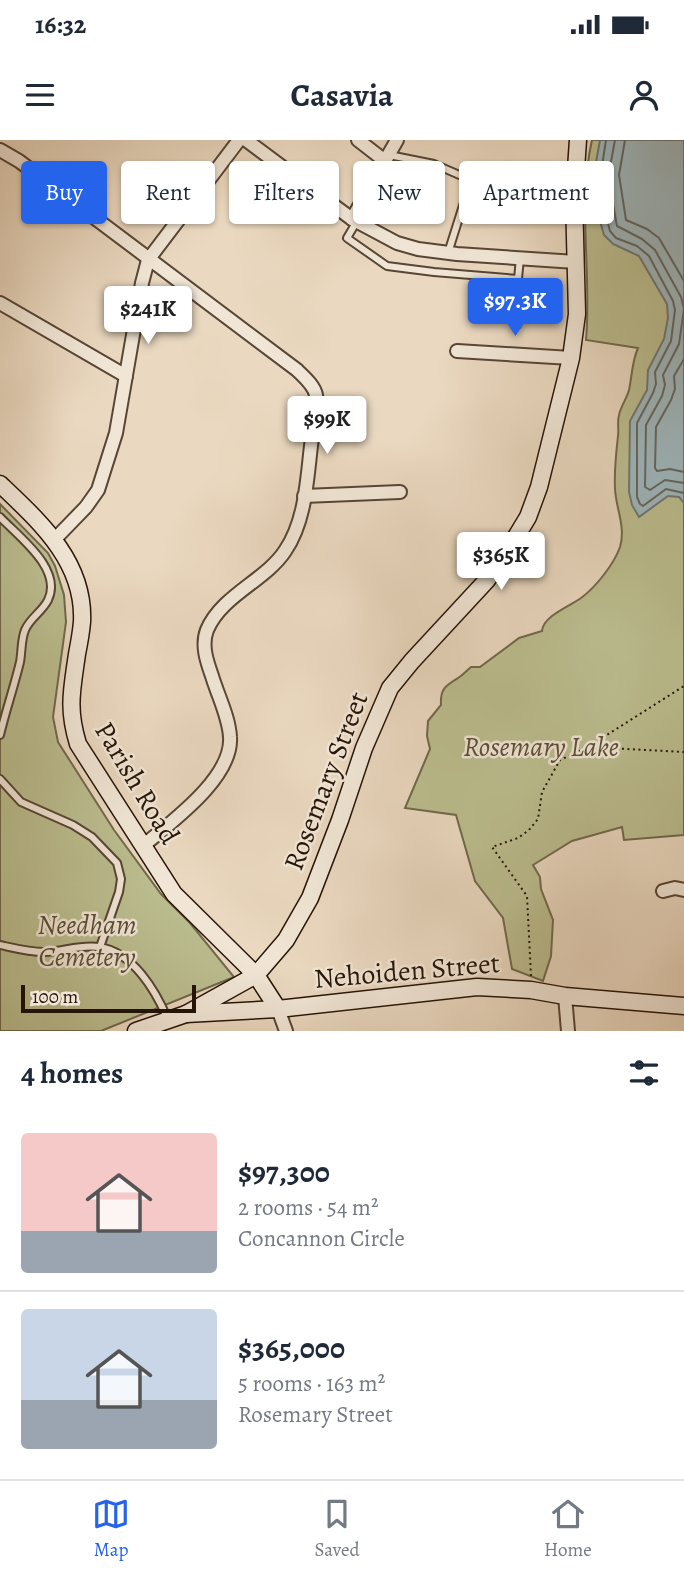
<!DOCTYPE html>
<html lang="en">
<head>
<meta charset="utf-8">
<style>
  body { margin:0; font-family:Alegreya,serif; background:#f6f6f7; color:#1f2937; height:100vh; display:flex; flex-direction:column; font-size:26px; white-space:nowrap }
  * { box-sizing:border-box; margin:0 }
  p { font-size:23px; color:#747a83 }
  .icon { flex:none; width:38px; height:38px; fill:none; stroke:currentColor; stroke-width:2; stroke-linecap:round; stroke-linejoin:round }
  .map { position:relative; height:891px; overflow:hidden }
  .side { display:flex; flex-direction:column; background:#fff; flex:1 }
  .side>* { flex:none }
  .top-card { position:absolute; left:21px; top:21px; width:642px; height:63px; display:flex; gap:14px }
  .scale { position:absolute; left:21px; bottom:18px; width:175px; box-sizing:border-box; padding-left:7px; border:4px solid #261407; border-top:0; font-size:19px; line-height:24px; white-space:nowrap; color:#261407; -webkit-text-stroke:5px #f1e6d6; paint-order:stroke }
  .price { position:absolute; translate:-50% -60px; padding:0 16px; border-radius:7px; background:#fff; color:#222; font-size:23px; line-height:46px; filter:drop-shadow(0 2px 4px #0008) }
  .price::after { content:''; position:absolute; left:50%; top:42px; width:21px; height:16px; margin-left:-10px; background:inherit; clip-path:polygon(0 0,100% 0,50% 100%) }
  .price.on { background:#2563eb; color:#fff }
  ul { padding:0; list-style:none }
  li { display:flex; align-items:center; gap:21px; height:175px; padding:0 21px }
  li+li { border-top:2px solid #e0e1e3 }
  li span { display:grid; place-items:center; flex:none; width:196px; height:140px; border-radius:7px; color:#555 }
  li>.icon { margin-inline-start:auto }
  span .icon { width:84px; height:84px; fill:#fffc; stroke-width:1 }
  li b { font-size:30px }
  h2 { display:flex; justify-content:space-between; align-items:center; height:84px; padding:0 21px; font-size:30px }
  .tag { padding:0 24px; border-radius:7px; background:#fff; box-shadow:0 2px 5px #0004; font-size:24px; line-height:63px }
  .tag.on { background:#2563eb; color:#fff }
  .status { display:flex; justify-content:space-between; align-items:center; height:49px; padding:0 35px; background:#fff; direction:ltr }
  .status svg { height:19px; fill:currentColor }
  header { display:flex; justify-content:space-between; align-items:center; height:91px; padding:0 21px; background:#fff; font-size:32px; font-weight:700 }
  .tab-bar { display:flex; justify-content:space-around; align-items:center; height:98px; border-top:2px solid #e0e1e3; background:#fff; font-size:19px; color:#747a83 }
  .tab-bar a { display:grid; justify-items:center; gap:4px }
  .tab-bar .on { color:#2563eb }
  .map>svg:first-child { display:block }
  .green { fill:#bbbd8f; stroke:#70684b; stroke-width:2 }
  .water { fill:#9eb7be; stroke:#6e7675; stroke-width:2 }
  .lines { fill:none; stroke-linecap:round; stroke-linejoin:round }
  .shore { stroke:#626662; stroke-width:2 }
  .lane-casing { stroke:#574535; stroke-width:10 }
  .street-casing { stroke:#574535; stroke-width:16 }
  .secondary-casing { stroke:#261407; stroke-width:19 }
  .path { stroke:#261407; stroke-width:2; stroke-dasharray:2 3.5; stroke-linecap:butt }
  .lane { stroke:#f1e6d6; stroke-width:6 }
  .street { stroke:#f1e6d6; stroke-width:12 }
  .secondary { stroke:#f1e6d6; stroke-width:16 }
  .labels { text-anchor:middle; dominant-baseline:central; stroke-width:5; stroke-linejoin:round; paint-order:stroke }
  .park-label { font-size:28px; font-style:italic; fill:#5a4f37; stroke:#f1e6d6 }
  .street-label { font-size:28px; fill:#261407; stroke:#f1e6d6 }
</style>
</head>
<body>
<div class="status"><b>16:32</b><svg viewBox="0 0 49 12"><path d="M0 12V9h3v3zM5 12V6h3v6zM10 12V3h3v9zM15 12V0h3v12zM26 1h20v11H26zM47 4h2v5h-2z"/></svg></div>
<header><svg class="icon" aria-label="menu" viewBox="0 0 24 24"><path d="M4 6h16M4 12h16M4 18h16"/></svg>Casavia<svg class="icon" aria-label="person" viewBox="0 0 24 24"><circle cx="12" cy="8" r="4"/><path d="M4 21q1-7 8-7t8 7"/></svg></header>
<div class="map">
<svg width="684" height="891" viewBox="0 0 684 891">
  <rect width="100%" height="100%" fill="#ead8c0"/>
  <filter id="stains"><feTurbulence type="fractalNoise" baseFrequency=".00286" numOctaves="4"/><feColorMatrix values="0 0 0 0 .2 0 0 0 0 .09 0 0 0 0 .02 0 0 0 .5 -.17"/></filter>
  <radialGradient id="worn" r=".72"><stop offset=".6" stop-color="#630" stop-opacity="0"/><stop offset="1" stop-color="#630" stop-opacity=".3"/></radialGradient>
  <g class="green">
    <path d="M592,0H684V695L624,700L622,687L572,701L533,725L540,737L541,749L553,780L551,816L543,841L512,829L503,778L475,741L456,675L405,668L430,609L427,596L428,581L441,565C440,549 445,546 458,538C463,535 466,531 471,527H480L519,498L542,491C543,476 570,466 581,458C596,447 614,424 620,407C626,387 616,369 615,349C614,330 616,314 618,296C619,289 617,282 619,275C621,266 627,258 629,250C632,236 632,221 638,208L586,200C592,133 577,66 592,0Z"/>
    <polygon points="0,364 48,413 55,426 64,455 66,482 53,577 58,602 114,690 161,754 190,783 234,837 101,891 0,891"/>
  </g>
  <polygon class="water" points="600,0 684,0 684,363 679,357 668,356 639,377 632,365 629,352 630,281 647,250 648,230 664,199 668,178 667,164 639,116 613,104 604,95 596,67 593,39"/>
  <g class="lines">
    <g class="shore">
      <polyline points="606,0 600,39 603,65 610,91 616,98 637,106 649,116 673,161 675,170 671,201 655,232 656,244 653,253 637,283 637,357 640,364 643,366 666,349 684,353"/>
      <polyline points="615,0 608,38 617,86 642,99 655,110 681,157 684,169 679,204 663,235 665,245 662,256 646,285 645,347 650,350 665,340 684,343"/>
      <polyline points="625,0 619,35 626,80 647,89 659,98 684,141"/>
      <polyline points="684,219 674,236 675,249 671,260 656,287 655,328 657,331 670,329 684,332"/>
    </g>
    <g class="lane-casing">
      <g id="lane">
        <polyline points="389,15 434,24 471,40"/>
        <polyline points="357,81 347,98 387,126 434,132 518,139 520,118"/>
        <polyline points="448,113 471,40 546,49"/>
        <polyline points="517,185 518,139"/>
        <path d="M0,377C19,397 63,429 48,460C42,472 30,478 25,490C21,500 22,511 20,522C14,547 6,570 0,595"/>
        <polyline points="0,639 21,662 73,685 92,697 117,723 121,739 119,752 100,807"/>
        <path d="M0,805C14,808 29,812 44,812C62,812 80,804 99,807C133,812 156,851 168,880"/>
      </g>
    </g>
    <g class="street-casing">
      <g id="street">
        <polyline points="246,0 352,79 397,103 418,109 457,114 576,122"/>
        <polyline points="358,0 385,21 397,0"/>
        <path d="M0,10L19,21L297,230C304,237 314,245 316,255C319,268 314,285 312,298C307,334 307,379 285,411C265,441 222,455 207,490C201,505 207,522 212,536C218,556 229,577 230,597C233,638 171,682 143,706"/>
        <polyline points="352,79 385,21"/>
        <polyline points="0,163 126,236"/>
        <polyline points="457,211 571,218"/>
        <polyline points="304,356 400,352"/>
        <polyline points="55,399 86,367 98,350 116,293 142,143 148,120 239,0"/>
        <polyline points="663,751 675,748 684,750"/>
        <polyline points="565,856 568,891"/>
        <polyline points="278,869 286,891"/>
      </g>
    </g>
    <g class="secondary-casing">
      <g id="secondary">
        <path d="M0,344C40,382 85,422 82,482C81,493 79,504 77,514C72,550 67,568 78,604L174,754L256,835L278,869"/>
        <polyline points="186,874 256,835 286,800 310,758 340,680 364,608 390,548 412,521 487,440 508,410 528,377 539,347 571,218 577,174 574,58 578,0"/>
        <polyline points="136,891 186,874 278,869 477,847 531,850 565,856 684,866"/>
      </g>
    </g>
    <g class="path">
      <polyline points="589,607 684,612"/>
      <polyline points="531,836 527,756 492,707 518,698 529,690 538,679 542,652 560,620 588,607 684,546"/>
    </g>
    <use href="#lane" class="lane"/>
    <use href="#street" class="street"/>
    <use href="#secondary" class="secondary"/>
  </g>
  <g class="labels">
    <g class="park-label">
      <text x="541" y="607">Rosemary Lake</text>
      <text x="87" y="785">Needham<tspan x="87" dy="32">Cemetery</tspan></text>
    </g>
    <g class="street-label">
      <text transform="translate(326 641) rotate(-69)">Rosemary Street</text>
      <text transform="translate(137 643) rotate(59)">Parish Road</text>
      <text transform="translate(407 831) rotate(-5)">Nehoiden Street</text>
    </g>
  </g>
  <rect width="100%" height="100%" filter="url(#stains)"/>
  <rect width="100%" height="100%" fill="url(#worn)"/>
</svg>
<div class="scale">100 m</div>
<b class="price on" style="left:515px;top:198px">$97.3K</b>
<b class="price" style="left:148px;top:206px">$241K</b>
<b class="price" style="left:327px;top:316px">$99K</b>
<b class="price" style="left:501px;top:452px">$365K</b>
<div class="top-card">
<a class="tag on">Buy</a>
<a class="tag">Rent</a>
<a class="tag">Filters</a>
<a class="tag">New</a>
<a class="tag">Apartment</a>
</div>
</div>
<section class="side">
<h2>4 homes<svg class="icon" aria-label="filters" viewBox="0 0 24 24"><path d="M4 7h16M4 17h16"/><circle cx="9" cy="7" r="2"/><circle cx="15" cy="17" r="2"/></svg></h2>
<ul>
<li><span style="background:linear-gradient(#f6c9c9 70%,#9aa5b1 0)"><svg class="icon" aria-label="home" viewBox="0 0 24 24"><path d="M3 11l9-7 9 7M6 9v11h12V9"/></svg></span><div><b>$97,300</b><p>2 rooms · 54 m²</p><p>Concannon Circle</p></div></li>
<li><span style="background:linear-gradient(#c9d6e8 65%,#9aa5b1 0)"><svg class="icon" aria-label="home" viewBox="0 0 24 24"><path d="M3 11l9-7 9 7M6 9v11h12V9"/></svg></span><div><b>$365,000</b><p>5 rooms · 163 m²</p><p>Rosemary Street</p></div></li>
</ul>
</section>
<nav class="tab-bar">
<a class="on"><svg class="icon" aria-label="map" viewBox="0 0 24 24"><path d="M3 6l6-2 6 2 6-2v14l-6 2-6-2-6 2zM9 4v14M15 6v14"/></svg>Map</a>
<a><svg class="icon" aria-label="saved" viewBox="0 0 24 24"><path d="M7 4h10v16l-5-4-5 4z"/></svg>Saved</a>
<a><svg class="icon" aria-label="home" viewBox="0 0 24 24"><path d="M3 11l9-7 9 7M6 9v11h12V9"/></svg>Home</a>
</nav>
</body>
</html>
